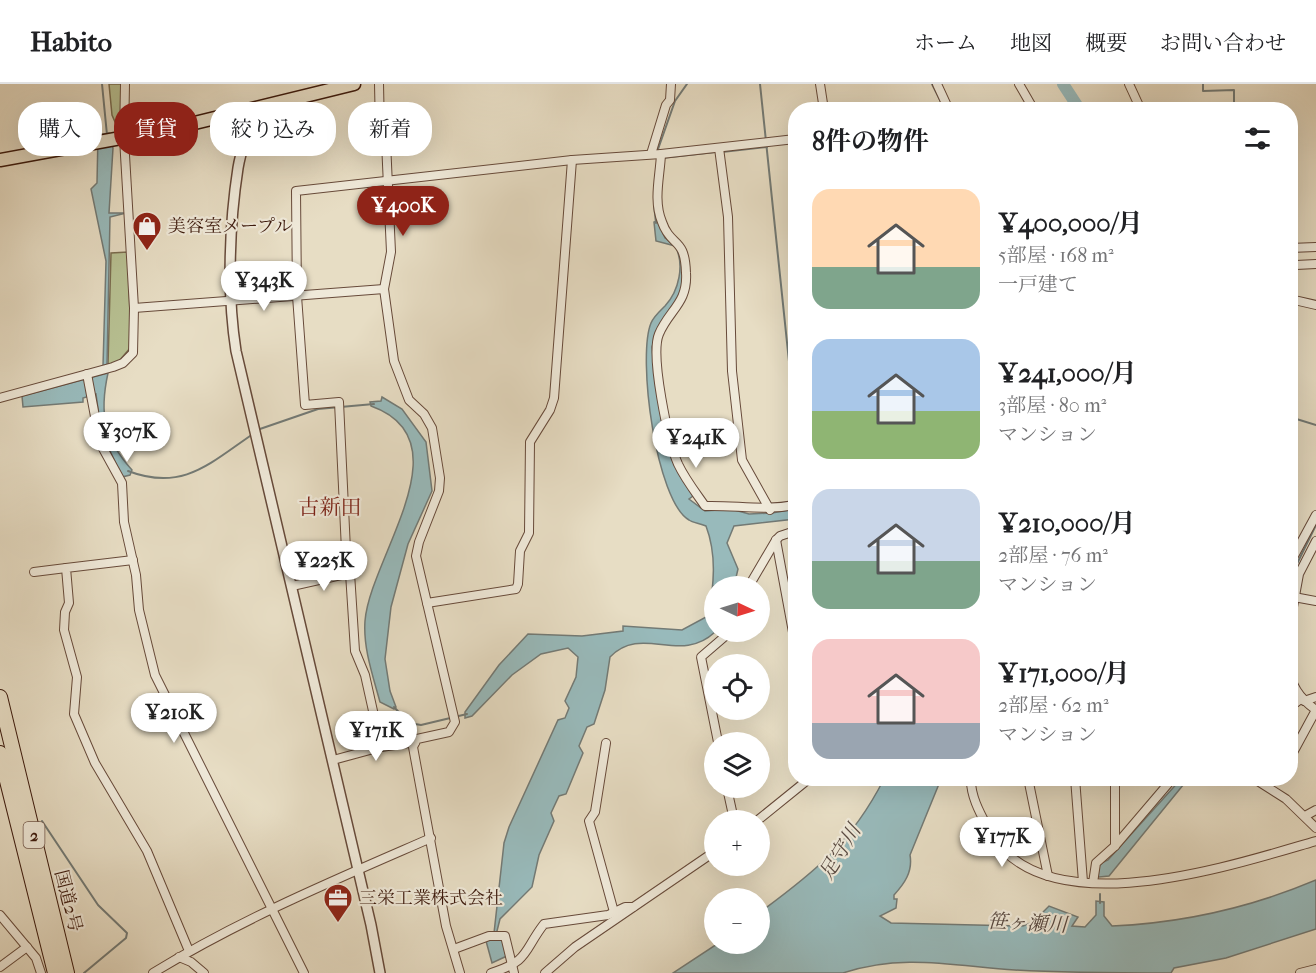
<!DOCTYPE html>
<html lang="ja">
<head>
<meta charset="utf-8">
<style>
  body { margin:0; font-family:"IM FELL French Canon","Noto Serif JP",serif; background:#f2f2f2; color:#202124; height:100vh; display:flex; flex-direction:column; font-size:22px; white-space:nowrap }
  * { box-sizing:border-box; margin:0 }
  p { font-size:20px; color:#757577 }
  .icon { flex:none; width:33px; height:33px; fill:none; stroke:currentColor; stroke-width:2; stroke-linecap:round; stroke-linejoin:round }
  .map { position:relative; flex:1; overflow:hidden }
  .drawer { position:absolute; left:788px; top:18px; width:510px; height:684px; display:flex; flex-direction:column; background:#fff; border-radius:24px; box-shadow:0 6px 24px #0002 }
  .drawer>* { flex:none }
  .top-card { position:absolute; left:18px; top:18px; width:570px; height:54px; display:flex; gap:12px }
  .needle { width:39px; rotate:94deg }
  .fabs { position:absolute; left:704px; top:492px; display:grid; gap:12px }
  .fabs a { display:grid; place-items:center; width:66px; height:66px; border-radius:50%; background:#fff; box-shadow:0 6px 24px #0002; font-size:30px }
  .price { position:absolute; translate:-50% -51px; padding:0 14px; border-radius:21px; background:#fff; color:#222; font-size:20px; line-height:39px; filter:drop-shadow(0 2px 3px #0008) }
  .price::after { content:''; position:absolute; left:50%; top:36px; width:18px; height:14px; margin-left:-9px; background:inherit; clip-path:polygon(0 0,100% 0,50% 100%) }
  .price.selected { background:#8f2418; color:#fff }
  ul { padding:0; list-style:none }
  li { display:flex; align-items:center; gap:18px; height:150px; padding:0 24px }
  li span { display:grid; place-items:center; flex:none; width:168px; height:120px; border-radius:18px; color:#555 }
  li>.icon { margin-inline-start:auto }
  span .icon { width:72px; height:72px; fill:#fffc; stroke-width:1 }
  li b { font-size:26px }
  h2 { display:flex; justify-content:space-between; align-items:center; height:72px; padding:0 24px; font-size:26px }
  .pill { padding:0 21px; border-radius:24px; background:#fff; box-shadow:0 6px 24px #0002; font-size:21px; line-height:54px }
  .pill.selected { background:#8f2418; color:#fff }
  header { display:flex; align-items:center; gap:36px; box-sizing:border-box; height:84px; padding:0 30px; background:#fff; border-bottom:2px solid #e0e0e0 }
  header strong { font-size:28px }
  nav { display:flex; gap:33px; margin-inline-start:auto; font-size:21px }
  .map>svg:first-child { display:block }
  .green { fill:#b7c092; stroke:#7a6c4f; stroke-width:1.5 }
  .water { fill:#98babb; stroke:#737a75; stroke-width:1.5 }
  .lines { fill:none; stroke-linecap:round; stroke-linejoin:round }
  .stream { stroke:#737a75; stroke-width:2 }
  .river { stroke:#98babb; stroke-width:12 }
  .minor-casing { stroke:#674a3a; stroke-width:10 }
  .tertiary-casing { stroke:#674a3a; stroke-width:12 }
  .primary-casing { stroke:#3c190c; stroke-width:15 }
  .trunk-casing { stroke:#3c190c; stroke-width:16 }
  .minor { stroke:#efe9d9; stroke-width:8 }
  .tertiary { stroke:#efe9d9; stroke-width:9 }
  .primary { stroke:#e7ddc4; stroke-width:12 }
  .trunk { stroke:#e7ddc4; stroke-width:14 }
  .labels { text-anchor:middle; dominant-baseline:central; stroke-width:4.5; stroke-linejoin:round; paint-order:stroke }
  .shield { fill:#efe9d9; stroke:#72574a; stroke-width:1.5 }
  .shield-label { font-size:16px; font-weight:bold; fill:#3c190c }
  .poi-label { font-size:18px; fill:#3c190c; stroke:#efe9d9; text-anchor:start }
  .street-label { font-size:18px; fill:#3c190c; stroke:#efe9d9 }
  .water-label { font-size:20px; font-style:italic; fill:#584941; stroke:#efe9d9 }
  .quarter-label { font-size:21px; fill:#7a1f14; stroke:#efe9d9 }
</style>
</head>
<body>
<header>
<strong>Habito</strong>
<nav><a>ホーム</a><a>地図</a><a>概要</a><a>お問い合わせ</a></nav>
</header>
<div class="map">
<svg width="1316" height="889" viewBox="0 0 1316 889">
  <rect width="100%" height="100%" fill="#e7ddc4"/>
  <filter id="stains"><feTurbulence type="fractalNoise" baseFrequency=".00333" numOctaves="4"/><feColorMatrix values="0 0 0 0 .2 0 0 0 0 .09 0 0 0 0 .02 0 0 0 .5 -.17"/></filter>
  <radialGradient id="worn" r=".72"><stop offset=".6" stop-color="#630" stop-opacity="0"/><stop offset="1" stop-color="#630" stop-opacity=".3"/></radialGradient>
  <g class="green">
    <polygon points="109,0 122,0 122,46 119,47 112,31"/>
    <polygon points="128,168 131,263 119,277 108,281 111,169"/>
  </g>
  <g class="water">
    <polygon points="109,49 113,64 109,129 126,129 110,133 107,281 103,282 106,177 91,105 97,99 98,51"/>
    <path d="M658,137L665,154L681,163L684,206L658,244L652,263L654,282L685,398L693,412L689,415L705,427L731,425L749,430L772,429L795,425V435L734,442L727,459L738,485L734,502H714L715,548C680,581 642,540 610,573L605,606L594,640L587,643L579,662L583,669L566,710L559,712L551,729L554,737L539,771L532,803L500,835L497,847L494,849L504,759L509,743L558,636L565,634L569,624L565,617L576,593L578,573L568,564L541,570L512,591L472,632L465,634V628L499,581L528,550L582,552L623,547V542L682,546L708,532C714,502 717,471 706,442C700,439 693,439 689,436C656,417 637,273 651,239C654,232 660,227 665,222C679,207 685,180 675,162L656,157L654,138Z"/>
    <path d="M108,289C99,330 104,355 132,386L130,391L122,393L101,347L96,310L83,314V318L23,323L22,312Z"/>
    <path d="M382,313L402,325L426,358L432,407L408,460L391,523L385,575L390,607L396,623L394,625L380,618C373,592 363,564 365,537C370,473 467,356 371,322L370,318L381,317Z"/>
    <path d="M884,695H941L910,771C913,788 904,800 894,811V815H897L896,824L880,832L891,839L1023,842L1033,838L1049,822L1078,833L1072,842L1085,843L1096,831V817L1104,818V832L1112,842C1182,839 1252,823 1316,796V845L1226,874L1174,884L1171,889C1120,889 1067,889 1015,886C955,882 902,869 843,889H673L717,860H759V829C816,787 851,759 884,695Z"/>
    <polygon points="1181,695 1188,695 1109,792 1099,793 1096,790 1097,781 1108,776"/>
    <polygon points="493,854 503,855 509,871 492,879 486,857"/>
  </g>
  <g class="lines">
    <g class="stream">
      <polyline points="102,0 107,51"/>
      <polyline points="760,0 795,335"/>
      <polyline points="932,0 944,24"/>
      <polyline points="1203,0 1203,7 1234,6 1234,26"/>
      <polyline points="657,68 675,17 687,0"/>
      <polyline points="722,68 767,63"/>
      <polyline points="662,74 716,68"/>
      <polyline points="654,109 657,79"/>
      <polyline points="654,121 656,139"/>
      <polyline points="1290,333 1316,341"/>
      <polyline points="257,346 318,325 374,320"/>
      <path d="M128,387C183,408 210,379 253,350"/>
      <polyline points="1290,494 1316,441"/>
      <polyline points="394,623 409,639 421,641 467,630"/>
      <polyline points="42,737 98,821 127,849 126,854 84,889"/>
      <polyline points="1100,819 1100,810"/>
    </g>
    <polyline class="river" points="1063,0 1080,26"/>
    <g class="minor-casing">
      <g id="minor">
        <polyline points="379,0 380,47 386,58 391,168 384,205 394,277 409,316 424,330 432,344 440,394 439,407 419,458 416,472 455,638 449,648 417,655 413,663 446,842 460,889"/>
        <polyline points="820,0 824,26"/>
        <polyline points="937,0 949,26"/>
        <polyline points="1019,0 1034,26"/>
        <polyline points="1129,0 1141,26"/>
        <polyline points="719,64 728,133 732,287 742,376 770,426"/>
        <polyline points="651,70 666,21 670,16 671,0"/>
        <path d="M661,70C660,93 653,116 662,138C671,164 685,152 686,189C688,219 669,226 659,250C650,271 668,357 678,380C685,395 696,409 705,422C736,421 764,427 795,421"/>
        <polyline points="1290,164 1316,163"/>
        <polyline points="1296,181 1316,180"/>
        <polyline points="1290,215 1316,221"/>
        <polyline points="134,224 384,205"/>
        <polyline points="87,290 100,359 122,399 124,438 136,491 139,526 155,591 304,889"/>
        <polyline points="0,314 113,283 123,279 133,269 134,224 124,54 125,0"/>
        <polyline points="776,456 795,559"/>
        <polyline points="133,476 66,484 69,519 65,528 64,546 77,593 74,630 95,679 147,767 189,867"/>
        <polyline points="1290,479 1316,431"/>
        <polyline points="34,488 66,484"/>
        <polyline points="292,502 350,489"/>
        <polyline points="749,502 776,456 780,452 795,447"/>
        <polyline points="1294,513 1316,517"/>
        <polyline points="427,519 516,505 518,500 520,467 529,449 530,358 550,326 554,314 572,76"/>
        <polyline points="1290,539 1299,490 1316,457"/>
        <path d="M1290,586C1291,604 1302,616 1316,626L1290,674"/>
        <polyline points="1304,617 1316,613"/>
        <polyline points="1290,623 1302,614"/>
        <polyline points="718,658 701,573 730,548"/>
        <polyline points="606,659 595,728 589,737 614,828"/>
        <polyline points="381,663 365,591 355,567 350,489 346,466 339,318 305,321 297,212 296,107 572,76 661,70 795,55"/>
        <polyline points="333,676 381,663 415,658"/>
        <path d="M971,694C970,712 981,731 989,746C1042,845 1233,781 1316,757"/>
        <polyline points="1028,694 1048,792"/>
        <polyline points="1075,694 1083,798"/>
        <polyline points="1253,694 1286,715 1316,744"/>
        <polyline points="971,698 984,694"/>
        <polyline points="727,704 734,736"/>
        <polyline points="1305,732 1316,726"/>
        <polyline points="758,736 810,694"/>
        <polyline points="1115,762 1115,694"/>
        <polyline points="1093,799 1096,779 1115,762 1173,694"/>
        <polyline points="0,831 36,874 41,889"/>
        <polyline points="454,865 489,852 505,852 514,889"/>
        <polyline points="179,873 191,878 204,889"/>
        <polyline points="0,883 27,863"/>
        <path d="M153,889C241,835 337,795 431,754"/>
        <path d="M491,889C530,877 523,867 544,840L608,831L625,823H633"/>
        <polyline points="545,889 575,863 714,768"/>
        <polyline points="1300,889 1316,885"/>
      </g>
    </g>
    <g class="tertiary-casing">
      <path id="tertiary" d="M253,27C249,46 241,65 238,84C229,142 227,210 236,267L371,841L380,889"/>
    </g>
    <g class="primary-casing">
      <polyline id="primary" points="0,76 170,45 354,0"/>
    </g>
    <g class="trunk-casing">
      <g id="trunk">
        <polyline points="0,613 67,889"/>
        <polyline points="0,669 55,889"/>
      </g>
    </g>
    <use href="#minor" class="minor"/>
    <use href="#tertiary" class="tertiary"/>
    <use href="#primary" class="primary"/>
    <use href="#trunk" class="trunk"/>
  </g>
  <defs>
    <g id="shop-pin" transform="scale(1.5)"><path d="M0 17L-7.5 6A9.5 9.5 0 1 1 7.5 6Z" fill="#8f2418" stroke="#efe9d9"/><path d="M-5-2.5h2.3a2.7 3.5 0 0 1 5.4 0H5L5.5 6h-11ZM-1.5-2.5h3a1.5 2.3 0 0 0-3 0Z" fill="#fff"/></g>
    <g id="office-pin" transform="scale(1.5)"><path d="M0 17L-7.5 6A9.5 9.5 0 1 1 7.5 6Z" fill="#8f2418" stroke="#efe9d9"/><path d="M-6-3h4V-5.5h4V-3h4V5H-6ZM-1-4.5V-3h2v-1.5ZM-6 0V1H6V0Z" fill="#fff"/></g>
  </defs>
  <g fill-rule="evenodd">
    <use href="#shop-pin" x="147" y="142"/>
    <use href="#office-pin" x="338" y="814"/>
  </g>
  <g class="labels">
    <rect class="shield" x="23.5" y="738" width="21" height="26" rx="4.5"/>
    <g class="shield-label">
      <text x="34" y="751">2</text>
    </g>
    <g class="poi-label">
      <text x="168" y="142">美容室メープル</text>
      <text x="359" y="814">三栄工業株式会社</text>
    </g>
    <g class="street-label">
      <text transform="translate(68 817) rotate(76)">国道2号</text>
    </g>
    <g class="water-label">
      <text transform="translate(840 768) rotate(-59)">足守川</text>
      <text transform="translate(1027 839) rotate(3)">笹ヶ瀬川</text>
    </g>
    <g class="quarter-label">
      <text x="330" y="423">古新田</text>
    </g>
  </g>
  <rect width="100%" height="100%" filter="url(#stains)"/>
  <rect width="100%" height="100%" fill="url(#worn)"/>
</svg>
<div class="fabs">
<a><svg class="needle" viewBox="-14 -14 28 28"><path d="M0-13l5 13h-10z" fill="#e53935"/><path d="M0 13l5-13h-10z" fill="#757577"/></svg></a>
<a><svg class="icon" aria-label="locate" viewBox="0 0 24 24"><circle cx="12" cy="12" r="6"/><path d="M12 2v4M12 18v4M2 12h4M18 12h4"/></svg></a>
<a><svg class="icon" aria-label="layers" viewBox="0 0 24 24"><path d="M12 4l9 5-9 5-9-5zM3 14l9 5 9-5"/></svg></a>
<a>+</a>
<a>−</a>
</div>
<b class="price selected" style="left:403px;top:153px">¥400K</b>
<b class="price" style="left:264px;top:228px">¥343K</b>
<b class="price" style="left:127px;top:379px">¥307K</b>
<b class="price" style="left:696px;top:385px">¥241K</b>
<b class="price" style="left:324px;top:508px">¥225K</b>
<b class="price" style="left:174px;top:660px">¥210K</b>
<b class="price" style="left:376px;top:678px">¥171K</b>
<b class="price" style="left:1002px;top:784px">¥177K</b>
<div class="top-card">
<a class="pill">購入</a>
<a class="pill selected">賃貸</a>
<a class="pill">絞り込み</a>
<a class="pill">新着</a>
</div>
<section class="drawer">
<h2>8件の物件<svg class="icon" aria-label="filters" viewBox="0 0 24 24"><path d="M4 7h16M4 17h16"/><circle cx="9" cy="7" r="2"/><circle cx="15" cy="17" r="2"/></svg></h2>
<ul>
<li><span style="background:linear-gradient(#ffd9b3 65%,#7fa58c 0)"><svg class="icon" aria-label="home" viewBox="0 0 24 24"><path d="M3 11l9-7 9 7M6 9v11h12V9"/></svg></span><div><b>¥400,000/月</b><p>5部屋 · 168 m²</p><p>一戸建て</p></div></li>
<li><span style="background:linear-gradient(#a9c7e8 60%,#8fb573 0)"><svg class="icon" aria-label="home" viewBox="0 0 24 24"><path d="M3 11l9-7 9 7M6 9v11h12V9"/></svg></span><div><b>¥241,000/月</b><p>3部屋 · 80 m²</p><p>マンション</p></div></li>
<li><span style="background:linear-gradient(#c9d6e8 60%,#7fa58c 0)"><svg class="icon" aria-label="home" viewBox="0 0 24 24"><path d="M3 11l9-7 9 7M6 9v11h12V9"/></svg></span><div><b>¥210,000/月</b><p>2部屋 · 76 m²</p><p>マンション</p></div></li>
<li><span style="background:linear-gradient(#f6c9c9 70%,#9aa5b1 0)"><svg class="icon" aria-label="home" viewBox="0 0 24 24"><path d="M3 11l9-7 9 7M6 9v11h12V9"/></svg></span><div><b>¥171,000/月</b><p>2部屋 · 62 m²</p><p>マンション</p></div></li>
</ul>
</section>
</div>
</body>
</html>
